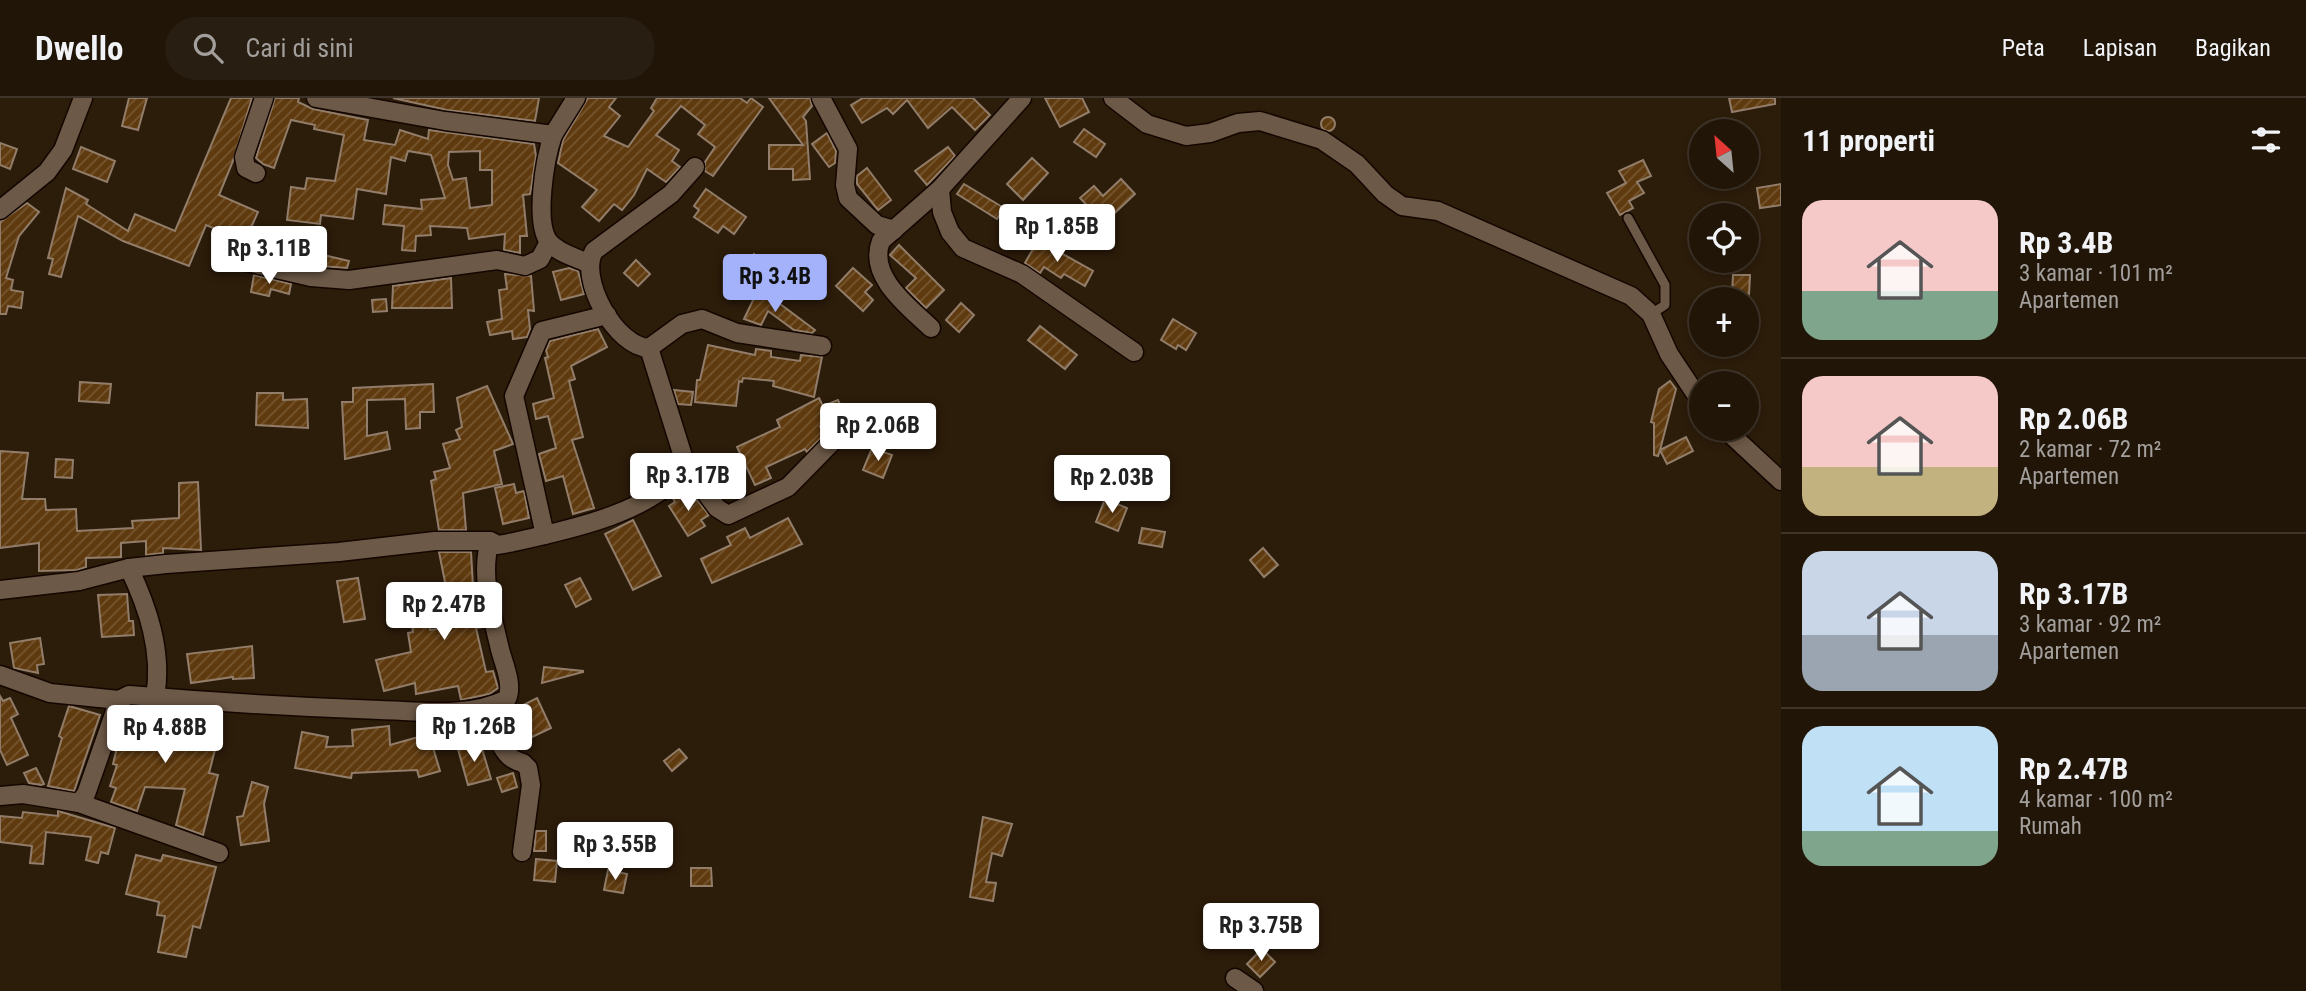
<!DOCTYPE html>
<html lang="id">
<head>
<meta charset="utf-8">
<style>
  body { margin:0; font-family:"Roboto Condensed",sans-serif; background:#291e12; color:#f1f3f6; height:100vh; display:flex; flex-direction:column; font-size:26px; white-space:nowrap }
  * { box-sizing:border-box; margin:0 }
  p { font-size:23px; color:#a29f9c }
  .icon { flex:none; width:38px; height:38px; fill:none; stroke:currentColor; stroke-width:2; stroke-linecap:round; stroke-linejoin:round }
  .map { position:relative; flex:1; overflow:hidden }
  .details { display:flex; flex-direction:column; background:#211508; width:525px }
  .details>* { flex:none }
  .needle { width:46px; rotate:333deg }
  .fabs { position:absolute; left:1689px; top:21px; display:grid; gap:14px }
  .fabs a { display:grid; place-items:center; width:70px; height:70px; border-radius:50%; background:#211508; box-shadow:0 4px 10px #0003,0 0 0 2px #3e3429; font-size:35px }
  .price { position:absolute; translate:-50% -60px; padding:0 16px; border-radius:7px; background:#fff; color:#222; font-size:23px; line-height:46px; filter:drop-shadow(0 2px 4px #0008) }
  .price::after { content:''; position:absolute; left:50%; top:42px; width:21px; height:16px; margin-left:-10px; background:inherit; clip-path:polygon(0 0,100% 0,50% 100%) }
  .price.selected { background:#a4b2fc; color:#111 }
  ul { padding:0; list-style:none }
  li { display:flex; align-items:center; gap:21px; height:175px; padding:0 21px }
  li+li { border-top:2px solid #3e3429 }
  li span { display:grid; place-items:center; flex:none; width:196px; height:140px; border-radius:21px; color:#555 }
  li>.icon { margin-inline-start:auto }
  span .icon { width:84px; height:84px; fill:#fffc; stroke-width:1 }
  li b { font-size:30px }
  h2 { display:flex; justify-content:space-between; align-items:center; height:84px; padding:0 21px; font-size:30px }
  header { display:flex; align-items:center; gap:42px; box-sizing:border-box; height:98px; padding:0 35px; background:#211508; border-bottom:2px solid #3e3429 }
  header strong { font-size:33px }
  nav { display:flex; gap:38px; margin-inline-start:auto; font-size:24px }
  .search { width:490px; height:63px; background:#291e12; display:flex; align-items:center; gap:18px; box-sizing:border-box; padding:0 24px; border-radius:38px; color:#a29f9c; font-size:26px }
  main { display:flex; flex:1; min-height:0 }
  .map>svg:first-child { display:block }
  .building { fill:url(#building-hatch); stroke:#917d69; stroke-width:2; fill-rule:evenodd }
  .lines { fill:none; stroke-linecap:round; stroke-linejoin:round }
  .service-casing { stroke:#140600; stroke-width:12 }
  .minor-casing { stroke:#140600; stroke-width:21 }
  .service { stroke:#6d5947; stroke-width:9 }
  .minor { stroke:#6d5947; stroke-width:18 }
</style>
</head>
<body>
<header>
<strong>Dwello</strong>
<div class="search"><svg class="icon" aria-label="search" viewBox="0 0 24 24"><circle cx="10" cy="10" r="6"/><path d="M15 15l6 6"/></svg>Cari di sini</div>
<nav><a>Peta</a><a>Lapisan</a><a>Bagikan</a></nav>
</header>
<main>
<div class="map">
<svg width="1781" height="893" viewBox="0 0 1781 893">
  <defs>
    <pattern id="building-hatch" width="6" height="6" patternUnits="userSpaceOnUse" patternTransform="scale(1.75)"><rect width="6" height="6" fill="#5f3a0e"/><path d="M-1 1l2-2M0 6l6-6M5 7l2-2" fill="none" stroke="#765630"/></pattern>
  </defs>
  <rect width="100%" height="100%" fill="#2c1c0a"/>
  <g class="building">
    <polygon points="129,0 147,0 138,32 122,28"/>
    <polygon points="231,0 252,0 233,63 219,97 258,114 245,143 206,127 189,168 123,143 78,118 61,179 49,176 53,161 48,160 66,90 88,102 86,106 128,133 135,116 175,133"/>
    <path d="M275,0H299L298,4L313,11L368,22L364,42L395,47L400,32L428,41L429,32L534,46L536,58L531,91L530,96L523,97L527,138H520V155L504,152L505,136L469,141L467,130L430,128L431,137L416,138L415,153L402,152L404,128L383,126L385,107L422,111L421,102L445,100L431,57L408,53L405,63L391,59L386,96L357,91L353,121L321,117L320,126L287,122L291,89L305,91L307,80L335,83L344,37L314,31L315,27L291,22L274,70L263,66L256,60ZM480,53V72H492V107L470,110L466,80L453,82L448,67L449,54Z"/>
    <polygon points="393,0 539,0 535,23 447,12"/>
    <polygon points="588,0 616,0 609,9 620,18 604,38 628,49 654,13 651,10 657,0 740,0 747,5 751,0 763,9 713,78 705,73 705,64 715,49 698,36 705,27 681,8 656,37 679,52 672,63 680,69 666,84 647,71 634,97 622,112 614,106 599,123 582,109 597,92 558,65 563,42"/>
    <polygon points="769,0 810,0 812,8 803,19 806,23 810,81 793,82 793,71 769,71 769,47 803,47"/>
    <polygon points="863,0 973,0 990,17 975,32 952,9 928,30 907,2 893,16 887,10 862,25 851,7"/>
    <polygon points="1045,0 1082,0 1089,14 1060,29"/>
    <polygon points="1729,0 1775,0 1775,6 1732,14"/>
    <circle cx="1328" cy="26" r="7"/>
    <polygon points="1084,31 1105,46 1096,59 1074,44"/>
    <polygon points="827,35 836,53 835,65 829,69 812,46"/>
    <polygon points="0,45 17,51 10,71 0,67"/>
    <polygon points="81,49 115,63 107,84 73,71"/>
    <polygon points="948,49 955,58 927,87 915,73"/>
    <polygon points="1032,60 1048,75 1023,102 1007,86"/>
    <polygon points="1643,62 1651,78 1637,84 1644,95 1629,103 1633,110 1620,117 1607,95 1626,85 1619,73"/>
    <polygon points="867,70 891,102 878,112 857,86 857,78"/>
    <polygon points="1121,81 1135,96 1104,125 1080,100 1094,88 1103,98"/>
    <polygon points="964,86 1004,110 997,121 957,96"/>
    <polygon points="1781,86 1781,107 1760,110 1757,90"/>
    <polygon points="706,91 746,119 734,136 723,128 718,135 694,119 699,112 694,108"/>
    <polygon points="27,105 39,114 19,138 6,180 13,182 11,192 23,194 21,210 8,208 6,216 0,216 0,124"/>
    <polygon points="1038,142 1093,173 1085,188 1064,176 1061,180 1044,169 1040,175 1025,165"/>
    <polygon points="899,147 944,192 926,210 906,190 916,180 890,157"/>
    <polygon points="311,154 349,163 347,170 308,167"/>
    <polygon points="754,156 776,173 760,193 738,176"/>
    <polygon points="636,162 650,176 638,188 624,175"/>
    <polygon points="569,170 578,173 584,196 561,202 553,174"/>
    <polygon points="853,170 872,187 865,194 873,202 863,213 836,188"/>
    <polygon points="505,176 531,178 534,213 528,212 530,231 527,239 513,241 512,233 490,237 487,224 502,221 499,192 507,191"/>
    <polygon points="254,177 291,186 289,196 271,191 269,198 251,194"/>
    <polygon points="1733,177 1750,177 1749,197 1732,196"/>
    <polygon points="451,180 452,210 392,210 393,188"/>
    <polygon points="756,196 780,206 815,232 812,235 794,232 768,213 761,227 744,221"/>
    <polygon points="386,201 387,213 373,214 372,202"/>
    <polygon points="961,205 974,217 959,234 946,222"/>
    <polygon points="1173,221 1196,235 1186,252 1178,247 1176,251 1161,242"/>
    <polygon points="1040,228 1077,257 1065,271 1028,242"/>
    <polygon points="598,231 607,249 571,268 575,281 569,283 583,339 572,342 594,410 573,416 563,378 546,383 539,356 556,350 548,318 536,321 533,306 554,300 545,260 548,259 546,252 550,243"/>
    <polygon points="708,247 755,257 756,251 771,253 771,259 800,263 801,257 822,259 814,299 773,288 774,283 743,280 742,284 739,283 736,308 695,304 697,282 700,282"/>
    <polygon points="1670,283 1676,291 1660,352 1686,339 1693,353 1667,366 1660,352 1658,358 1654,357 1654,325 1651,324 1659,291"/>
    <polygon points="80,284 111,286 109,305 79,303"/>
    <polygon points="433,286 434,314 420,314 420,330 406,331 405,301 367,302 367,338 387,334 390,351 345,361 342,304 353,304 353,290"/>
    <polygon points="487,288 513,346 494,353 502,386 463,395 466,432 439,432 431,383 436,381 434,374 450,370 443,346 460,341 456,332 462,329 457,300"/>
    <polygon points="674,292 693,294 691,307 678,306"/>
    <polygon points="257,295 283,295 283,302 307,301 308,330 256,327"/>
    <polygon points="819,300 823,308 838,302 845,317 820,328 824,337 807,354 805,351 766,369 771,380 755,387 737,349 780,329 777,322"/>
    <polygon points="872,350 892,357 883,380 863,372"/>
    <polygon points="0,353 28,355 22,401 45,401 46,412 76,411 77,433 133,430 132,423 179,420 179,385 198,384 201,452 163,450 163,455 146,457 146,443 121,445 121,459 86,460 86,469 77,472 39,473 39,445 0,450"/>
    <polygon points="56,361 73,362 72,380 55,379"/>
    <polygon points="514,386 516,395 524,393 529,420 503,426 495,390"/>
    <polygon points="682,391 691,406 697,402 709,417 701,422 705,428 688,438 669,408 675,404 672,398"/>
    <polygon points="1105,401 1127,410 1118,433 1096,424"/>
    <polygon points="788,420 802,446 712,485 701,461 731,447 727,439 745,430 750,440"/>
    <polygon points="633,422 661,478 633,492 605,436"/>
    <polygon points="1142,430 1165,434 1162,449 1139,445"/>
    <polygon points="1263,450 1278,467 1264,479 1250,462"/>
    <polygon points="439,454 471,454 474,506 478,505 483,529 476,530 486,574 493,573 498,590 489,596 461,602 458,588 416,596 415,585 384,593 376,562 411,554 408,535 413,534 408,503 426,500 430,532 454,529"/>
    <polygon points="358,480 365,521 344,524 337,483"/>
    <polygon points="580,480 591,501 576,509 565,487"/>
    <polygon points="127,496 129,523 133,523 134,537 102,539 98,497"/>
    <polygon points="40,540 44,566 37,567 38,575 14,570 10,545"/>
    <polygon points="252,548 254,580 233,581 233,579 191,585 187,556"/>
    <polygon points="544,569 583,573 583,574 542,585"/>
    <polygon points="0,598 3,603 10,600 18,616 11,620 28,657 7,667 0,652"/>
    <polygon points="537,600 551,630 515,647 505,616"/>
    <polygon points="69,608 100,617 74,693 48,688 62,640 59,638"/>
    <polygon points="132,612 197,621 193,642 216,648 209,675 218,677 203,737 176,727 185,691 145,689 137,713 111,704 116,690 110,688 117,667 113,666 122,630 128,632"/>
    <polygon points="389,628 390,647 429,636 440,673 419,679 417,672 352,675 351,680 295,670 302,634 328,639 326,649 353,648 352,632"/>
    <polygon points="480,644 491,681 468,687 458,651"/>
    <polygon points="679,651 687,660 672,673 664,663"/>
    <polygon points="36,670 44,686 41,687 29,685 24,675"/>
    <polygon points="513,675 517,689 502,694 497,680"/>
    <polygon points="252,684 268,689 264,706 269,743 241,747 237,719 243,718"/>
    <polygon points="58,713 115,730 108,756 101,754 98,765 86,762 91,739 46,734 43,766 30,765 32,748 0,744 0,718 22,720 23,714 58,718"/>
    <polygon points="983,719 1012,726 1002,758 992,755 986,784 996,785 993,803 970,799"/>
    <polygon points="536,733 546,733 546,753 534,753"/>
    <polygon points="136,757 161,763 163,757 216,769 200,830 193,828 186,859 158,854 165,818 157,817 159,804 126,796"/>
    <polygon points="536,761 557,763 555,784 534,782"/>
    <polygon points="691,770 711,770 712,788 691,788"/>
    <polygon points="608,772 627,776 623,795 604,792"/>
    <polygon points="1262,851 1275,864 1260,879 1247,866"/>
  </g>
  <g class="lines">
    <g class="service-casing">
      <polyline id="service" points="1628,120 1665,187 1665,207 1651,216"/>
    </g>
    <g class="minor-casing">
      <g id="minor">
        <path d="M316,0L445,23L553,37C545,60 534,124 549,144C558,155 575,159 587,165"/>
        <polyline points="821,0 848,51 845,87 848,100 877,127 894,132"/>
        <polyline points="1113,0 1147,26 1186,38 1210,35 1238,25 1260,23 1322,42 1357,66 1385,96 1402,108 1438,113 1631,198 1651,216 1669,256 1701,304"/>
        <polyline points="553,37 576,0"/>
        <polyline points="256,75 246,70 244,59 264,0"/>
        <polyline points="940,91 942,114 950,134 963,150 1022,176 1134,254"/>
        <polyline points="0,112 47,74 63,52 83,0"/>
        <polyline points="247,164 311,179 349,182 497,162 525,168 540,161 549,144"/>
        <path d="M931,230C909,209 867,178 881,143L940,91L1022,0"/>
        <polyline points="649,250 682,226 702,221 737,235 822,248"/>
        <polyline points="1725,331 1781,383"/>
        <polyline points="686,368 717,410 728,417 788,389 840,336"/>
        <polyline points="545,437 514,298 542,233 607,217"/>
        <path d="M129,470C148,510 163,554 155,599"/>
        <polyline points="0,492 79,483 129,470 166,466 339,454 435,443 490,443"/>
        <path d="M0,577L50,595L119,602L129,597C212,604 296,609 380,612C421,613 469,620 507,601C514,585 502,563 499,547C491,514 480,475 490,443L498,447L509,445C563,433 653,416 686,368L649,250C616,249 578,181 594,153L671,96L695,69"/>
        <path d="M493,608C495,630 498,660 523,665L528,670L531,687L522,754"/>
        <polyline points="0,698 23,696 79,705 86,696 119,602"/>
        <polyline points="79,705 219,755"/>
        <polyline points="1235,880 1254,893"/>
      </g>
    </g>
    <use href="#service" class="service"/>
    <use href="#minor" class="minor"/>
  </g>
</svg>
<div class="fabs">
<a><svg class="needle" viewBox="-14 -14 28 28"><path d="M0-13l5 13h-10z" fill="#e53935"/><path d="M0 13l5-13h-10z" fill="#a29f9c"/></svg></a>
<a><svg class="icon" aria-label="locate" viewBox="0 0 24 24"><circle cx="12" cy="12" r="6"/><path d="M12 2v4M12 18v4M2 12h4M18 12h4"/></svg></a>
<a>+</a>
<a>−</a>
</div>
<b class="price" style="left:1057px;top:166px">Rp 1.85B</b>
<b class="price" style="left:269px;top:188px">Rp 3.11B</b>
<b class="price selected" style="left:775px;top:216px">Rp 3.4B</b>
<b class="price" style="left:878px;top:365px">Rp 2.06B</b>
<b class="price" style="left:688px;top:415px">Rp 3.17B</b>
<b class="price" style="left:1112px;top:417px">Rp 2.03B</b>
<b class="price" style="left:444px;top:544px">Rp 2.47B</b>
<b class="price" style="left:474px;top:666px">Rp 1.26B</b>
<b class="price" style="left:165px;top:667px">Rp 4.88B</b>
<b class="price" style="left:615px;top:784px">Rp 3.55B</b>
<b class="price" style="left:1261px;top:865px">Rp 3.75B</b>
</div>
<section class="details">
<h2>11 properti<svg class="icon" aria-label="filters" viewBox="0 0 24 24"><path d="M4 7h16M4 17h16"/><circle cx="9" cy="7" r="2"/><circle cx="15" cy="17" r="2"/></svg></h2>
<ul>
<li><span style="background:linear-gradient(#f6c9c9 65%,#7fa58c 0)"><svg class="icon" aria-label="home" viewBox="0 0 24 24"><path d="M3 11l9-7 9 7M6 9v11h12V9"/></svg></span><div><b>Rp 3.4B</b><p>3 kamar · 101 m²</p><p>Apartemen</p></div></li>
<li><span style="background:linear-gradient(#f6c9c9 65%,#c2b280 0)"><svg class="icon" aria-label="home" viewBox="0 0 24 24"><path d="M3 11l9-7 9 7M6 9v11h12V9"/></svg></span><div><b>Rp 2.06B</b><p>2 kamar · 72 m²</p><p>Apartemen</p></div></li>
<li><span style="background:linear-gradient(#c9d6e8 60%,#9aa5b1 0)"><svg class="icon" aria-label="home" viewBox="0 0 24 24"><path d="M3 11l9-7 9 7M6 9v11h12V9"/></svg></span><div><b>Rp 3.17B</b><p>3 kamar · 92 m²</p><p>Apartemen</p></div></li>
<li><span style="background:linear-gradient(#bfe0f5 75%,#7fa58c 0)"><svg class="icon" aria-label="home" viewBox="0 0 24 24"><path d="M3 11l9-7 9 7M6 9v11h12V9"/></svg></span><div><b>Rp 2.47B</b><p>4 kamar · 100 m²</p><p>Rumah</p></div></li>
</ul>
</section>
</main>
</body>
</html>
